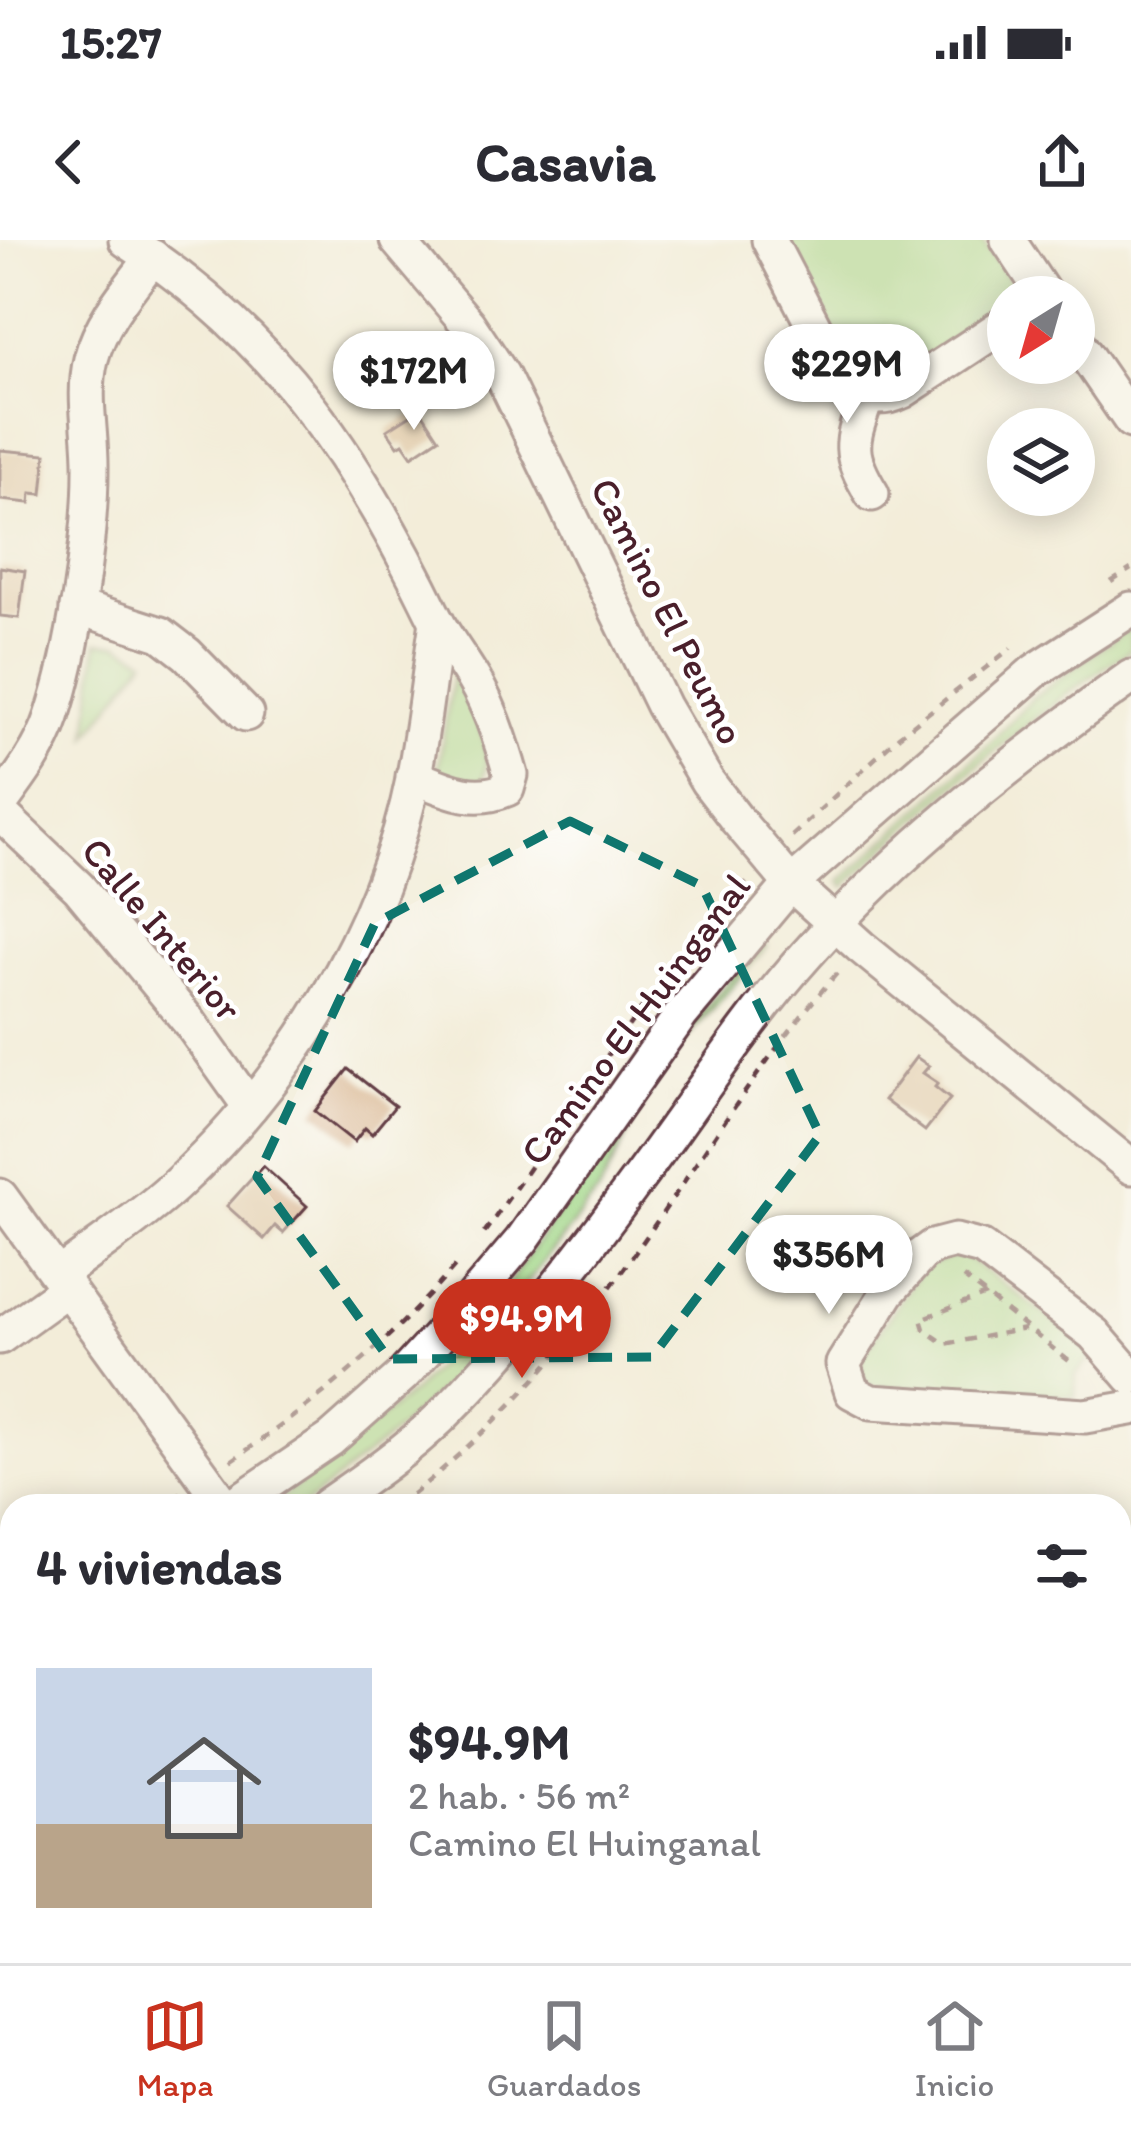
<!DOCTYPE html>
<html lang="es">
<head>
<meta charset="utf-8">
<style>
  body { margin:0; font-family:Itim,sans-serif; background:#f7f7f7; color:#2b2b33; height:100vh; display:flex; flex-direction:column; font-size:45px; white-space:nowrap }
  * { box-sizing:border-box; margin:0 }
  p { font-size:39px; color:#7c7c81 }
  .icon { flex:none; width:66px; height:66px; fill:none; stroke:currentColor; stroke-width:2; stroke-linecap:round; stroke-linejoin:round }
  .map { position:relative; flex:1; overflow:hidden }
  .side { position:absolute; left:0px; top:1254px; width:1131px; height:471px; display:flex; flex-direction:column; background:#fff; border-radius:36px 36px 0 0; box-shadow:0 6px 30px #0003 }
  .side>* { flex:none }
  .needle { width:78px; rotate:217deg }
  .controls { position:absolute; left:987px; top:36px; display:grid; gap:24px }
  .controls a { display:grid; place-items:center; width:108px; height:108px; border-radius:50%; background:#fff; box-shadow:0 6px 30px #0003; font-size:60px }
  .price { position:absolute; translate:-50% -102px; padding:0 27px; border-radius:42px; background:#fff; color:#222; font-size:39px; line-height:78px; filter:drop-shadow(0 3px 6px #0008) }
  .price::after { content:''; position:absolute; left:50%; top:72px; width:36px; height:27px; margin-left:-18px; background:inherit; clip-path:polygon(0 0,100% 0,50% 100%) }
  .price.on { background:#c8321e; color:#fff }
  ul { padding:0; list-style:none }
  li { display:flex; align-items:center; gap:36px; height:300px; padding:0 36px }
  li+li { border-top:3px solid #e1e1e2 }
  li span { display:grid; place-items:center; flex:none; width:336px; height:240px; border-radius:0px; color:#555 }
  li>.icon { margin-inline-start:auto }
  span .icon { width:144px; height:144px; fill:#fffc; stroke-width:1 }
  li b { font-size:51px }
  h2 { display:flex; justify-content:space-between; align-items:center; height:144px; padding:0 36px; font-size:51px }
  .status { display:flex; justify-content:space-between; align-items:center; height:84px; padding:0 60px; background:#fff; direction:ltr }
  .status svg { height:33px; fill:currentColor }
  header { display:flex; justify-content:space-between; align-items:center; height:156px; padding:0 36px; background:#fff; font-size:54px; font-weight:700 }
  .tab-bar { display:flex; justify-content:space-around; align-items:center; height:168px; border-top:3px solid #e1e1e2; background:#fff; font-size:33px; color:#7c7c81 }
  .tab-bar a { display:grid; justify-items:center; gap:6px }
  .tab-bar .on { color:#c8321e }
  .map>svg:first-child { display:block }
  .green { fill:#a1d686; stroke:#767a58; stroke-width:3 }
  .forest { fill:#80b773; stroke:#656b4f; stroke-width:3 }
  .lines { fill:none; stroke-linecap:round; stroke-linejoin:round }
  .stream { stroke:#73b8ea; stroke-width:9 }
  .building { fill:#d9b893 }
  .street-casing { stroke:#633e45; stroke-width:39 }
  .path { stroke:#633e45; stroke-width:4.5; stroke-dasharray:9 9; stroke-linecap:butt }
  .street { stroke:#fff; stroke-width:33 }
  .marked { fill:none; stroke:#0f766e; stroke-width:9; stroke-dasharray:24 15; stroke-linejoin:round }
  .labels { text-anchor:middle; dominant-baseline:central; stroke-width:9; stroke-linejoin:round; paint-order:stroke }
  .street-label { font-size:39px; fill:#4a1f2b; stroke:#fff }
</style>
</head>
<body>
<div class="status"><b>15:27</b><svg viewBox="0 0 49 12"><path d="M0 12V9h3v3zM5 12V6h3v6zM10 12V3h3v9zM15 12V0h3v12zM26 1h20v11H26zM47 4h2v5h-2z"/></svg></div>
<header><svg class="icon" aria-label="back" viewBox="0 0 24 24"><path d="M15 5l-7 7 7 7"/></svg>Casavia<svg class="icon" aria-label="share" viewBox="0 0 24 24"><path d="M12 15V3M7 8l5-5 5 5M5 13v7h14v-7"/></svg></header>
<div class="map">
<svg width="1131" height="1723" viewBox="0 0 1131 1723">
  <rect width="100%" height="100%" fill="#fff"/>
  <filter id="ink" filterUnits="userSpaceOnUse"><feTurbulence type="fractalNoise" baseFrequency=".00833" numOctaves="2"/><feDisplacementMap in="SourceGraphic" scale="24" xChannelSelector="R" yChannelSelector="G"/><feConvolveMatrix kernelMatrix="1 2 1 2 8 2 1 2 1" color-interpolation-filters="sRGB"/></filter>
  <filter id="wash" filterUnits="userSpaceOnUse"><feTurbulence type="fractalNoise" baseFrequency=".004" numOctaves="4" result="noise"/><feDisplacementMap in="SourceGraphic" scale="48" xChannelSelector="R" yChannelSelector="G"/><feGaussianBlur stdDeviation="2.7" result="paint"/><feColorMatrix in="noise" values="0 0 0 0 0 0 0 0 0 0 0 0 0 0 0 0 0 1.4 0 .05"/><feComposite in="paint" operator="in"/></filter>
  <g filter="url(#wash)">
    <rect width="100%" height="100%" fill="#f3edd9"/>
    <g class="green">
      <path d="M783,0H982L1010,41C1002,67 911,135 884,139C880,140 869,138 865,137L849,124Z"/>
      <path d="M1131,387V410C1027,477 934,562 845,647L840,642L987,506L1033,457Z"/>
      <polygon points="97,403 118,404 146,419 88,496"/>
      <path d="M454,428C466,460 497,507 483,540L437,535Z"/>
      <polygon points="761,703 767,707 684,801 645,858 600,950 448,1143 388,1198 303,1266 271,1266 415,1150 497,1059 694,781"/>
      <polygon points="961,1013 1097,1112 1076,1135 1075,1157 870,1146 863,1139 861,1118 923,1027"/>
      <polygon points="12,1537 12,1623 0,1625 0,1544"/>
      <polygon points="1131,1602 1131,1723 1034,1723 1053,1713 1119,1713 1119,1633"/>
    </g>
    <g class="forest">
      <polygon points="1119,1338 1131,1338 1131,1582 1119,1633"/>
      <polygon points="3,1623 12,1623 12,1713 1053,1713 1034,1723 0,1723"/>
    </g>
    <g class="lines">
      <g class="stream">
        <polyline points="1119,1459 1131,1460"/>
        <polyline points="106,1723 123,1713"/>
      </g>
    </g>
    <g id="blocks">
      <g class="building">
        <polygon points="420,169 439,198 412,216 403,203 398,206 387,190"/>
        <polygon points="0,210 46,214 42,254 31,253 30,263 0,260"/>
        <polygon points="0,327 25,331 19,378 0,376"/>
        <polygon points="916,817 929,826 923,833 938,843 935,847 950,859 925,891 884,860"/>
        <polygon points="348,829 395,866 372,894 365,888 354,902 315,871"/>
        <polygon points="263,926 307,966 283,993 275,986 264,999 227,966"/>
      </g>
    </g>
  </g>
  <g filter="url(#ink)">
    <use href="#blocks" fill-opacity="0" stroke="#633e45" stroke-width="3"/>
    <g class="lines">
      <g class="street-casing">
        <g id="street">
          <path d="M126,0C276,95 359,221 435,378C446,400 462,419 474,440C491,469 502,503 511,535L507,549C473,564 445,549 413,536"/>
          <polyline points="397,0 468,84 502,135 663,466 707,541 737,580 791,644 861,707 1131,927"/>
          <path d="M769,0L839,135C856,157 878,163 903,151L1008,82"/>
          <polyline points="1008,0 1046,57"/>
          <polyline points="1074,98 1131,181"/>
          <path d="M867,157C851,202 846,212 872,254"/>
          <polyline points="77,367 161,394 187,414 246,474"/>
          <path d="M0,564C20,537 42,508 52,477C74,411 91,299 91,230C92,193 82,156 91,119C101,80 129,49 153,17"/>
          <polyline points="0,573 79,648 190,783 250,867"/>
          <polyline points="0,956 225,1266"/>
          <path d="M59,1035C98,1005 139,979 175,946C291,839 383,691 414,535C424,484 429,433 437,382"/>
          <polyline points="0,1097 68,1048"/>
          <polyline points="1131,1137 1094,1094 982,1008 955,1001 932,1007 921,1015 888,1052 843,1124 852,1152 871,1162 1085,1176 1131,1168"/>
          <polyline points="232,1266 331,1199 402,1136 460,1073 522,1000 681,775 791,644 1035,431 1131,369"/>
          <path d="M326,1266C365,1239 407,1210 441,1177C514,1104 577,1022 638,939C694,864 744,784 807,714C901,608 1016,518 1131,437"/>
          <polyline points="0,1419 12,1411"/>
          <polyline points="0,1492 12,1484"/>
        </g>
      </g>
      <g class="path">
        <polyline points="1111,342 1131,329"/>
        <polyline points="792,596 899,496 1011,408"/>
        <path d="M484,993C569,874 645,749 746,642"/>
        <polyline points="963,1037 1069,1121 1075,1116"/>
        <polyline points="986,1055 921,1079 924,1089 945,1104 1025,1089"/>
        <path d="M231,1221C315,1164 391,1101 457,1024"/>
        <polyline points="161,1266 181,1253"/>
        <path d="M398,1266C467,1212 531,1148 586,1079C675,966 743,839 839,731"/>
        <polyline points="1119,1324 1131,1325"/>
        <polyline points="0,1369 12,1362"/>
        <polyline points="1131,1425 1131,1454"/>
        <polyline points="1119,1507 1131,1508"/>
        <polyline points="0,1531 12,1523"/>
        <polyline points="0,1563 12,1567"/>
        <polyline points="217,1723 239,1713"/>
      </g>
      <use href="#street" class="street"/>
    </g>
  </g>
  <path d="M0 0H1131V1723H0ZM570,581L702,646L820,895L652,1117L389,1119L257,937L375,683Z" fill="#f3edd9" fill-opacity=".55" fill-rule="evenodd"/>
  <path class="marked" d="M570,581L702,646L820,895L652,1117L389,1119L257,937L375,683Z"/>
  <g class="labels">
    <g class="street-label">
      <text transform="translate(668 371) rotate(63)">Camino El Peumo</text>
      <text transform="translate(162 689) rotate(50)">Calle Interior</text>
      <text transform="translate(635 779) rotate(-53)">Camino El Huinganal</text>
    </g>
  </g>
</svg>
<div class="controls">
<a><svg class="needle" viewBox="-14 -14 28 28"><path d="M0-13l5 13h-10z" fill="#e53935"/><path d="M0 13l5-13h-10z" fill="#7c7c81"/></svg></a>
<a><svg class="icon" aria-label="layers" viewBox="0 0 24 24"><path d="M12 4l9 5-9 5-9-5zM3 14l9 5 9-5"/></svg></a>
</div>
<b class="price" style="left:847px;top:186px">$229M</b>
<b class="price" style="left:414px;top:193px">$172M</b>
<b class="price" style="left:829px;top:1077px">$356M</b>
<b class="price on" style="left:522px;top:1141px">$94.9M</b>
<section class="side">
<h2>4 viviendas<svg class="icon" aria-label="filters" viewBox="0 0 24 24"><path d="M4 7h16M4 17h16"/><circle cx="9" cy="7" r="2"/><circle cx="15" cy="17" r="2"/></svg></h2>
<ul>
<li><span style="background:linear-gradient(#c9d6e8 65%,#b9a48a 0)"><svg class="icon" aria-label="home" viewBox="0 0 24 24"><path d="M3 11l9-7 9 7M6 9v11h12V9"/></svg></span><div><b>$94.9M</b><p>2 hab. · 56 m²</p><p>Camino El Huinganal</p></div></li>
</ul>
</section>
</div>
<nav class="tab-bar">
<a class="on"><svg class="icon" aria-label="map" viewBox="0 0 24 24"><path d="M3 6l6-2 6 2 6-2v14l-6 2-6-2-6 2zM9 4v14M15 6v14"/></svg>Mapa</a>
<a><svg class="icon" aria-label="saved" viewBox="0 0 24 24"><path d="M7 4h10v16l-5-4-5 4z"/></svg>Guardados</a>
<a><svg class="icon" aria-label="home" viewBox="0 0 24 24"><path d="M3 11l9-7 9 7M6 9v11h12V9"/></svg>Inicio</a>
</nav>
</body>
</html>
